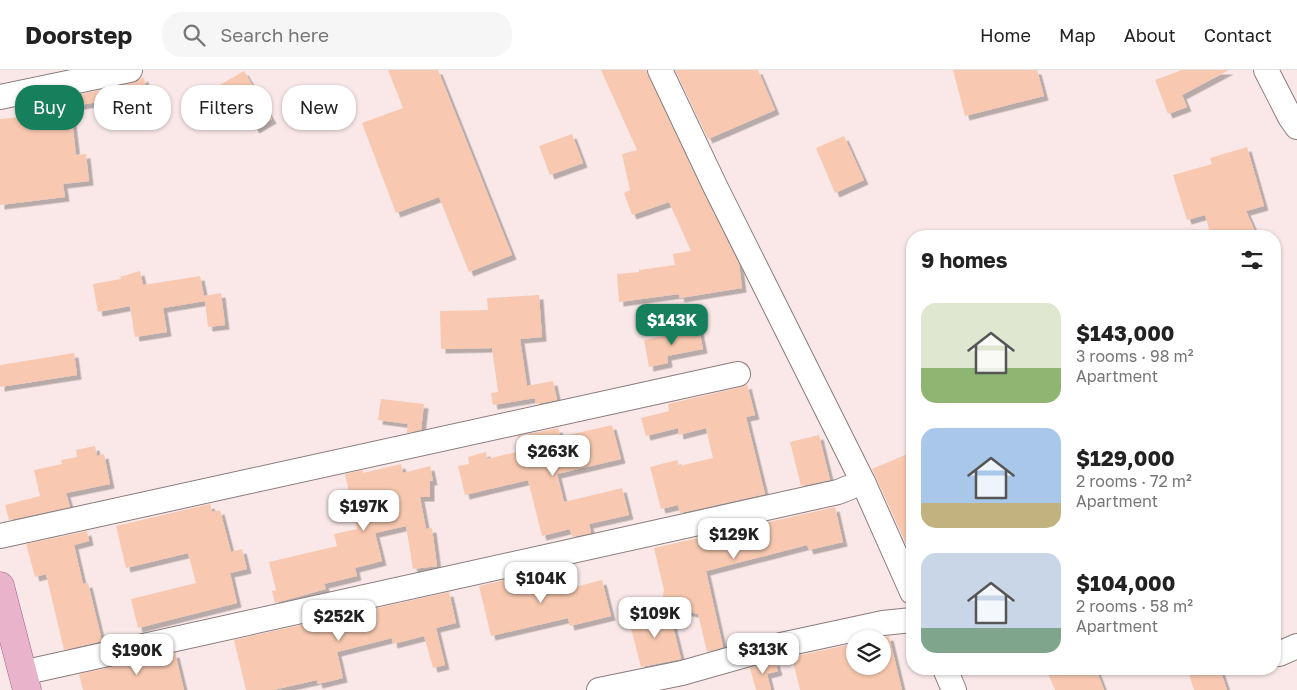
<!DOCTYPE html>
<html lang="en">
<head>
<meta charset="utf-8">
<style>
  body { margin:0; font-family:"Golos Text",sans-serif; background:#f6f6f6; color:#222; height:100vh; display:flex; flex-direction:column; font-size:19px; white-space:nowrap }
  * { box-sizing:border-box; margin:0 }
  p { font-size:16px; color:#767676 }
  .icon { flex:none; width:28px; height:28px; fill:none; stroke:currentColor; stroke-width:2; stroke-linecap:round; stroke-linejoin:round }
  .map { position:relative; flex:1; overflow:hidden }
  .drawer { position:absolute; left:906px; top:160px; width:375px; height:445px; display:flex; flex-direction:column; background:#fff; border-radius:20px; box-shadow:0 1px 4px #0004 }
  .drawer>* { flex:none }
  .banner { position:absolute; left:15px; top:15px; width:475px; height:45px; display:flex; gap:10px }
  .buttons { position:absolute; left:846px; top:560px; display:grid; gap:10px }
  .buttons a { display:grid; place-items:center; width:45px; height:45px; border-radius:50%; background:#fff; box-shadow:0 1px 4px #0004; font-size:25px }
  .price { position:absolute; translate:-50% -42px; padding:0 11px; border-radius:10px; background:#fff; color:#222; font-size:16px; line-height:32px; filter:drop-shadow(0 1px 2px #0008) }
  .price::after { content:''; position:absolute; left:50%; top:30px; width:15px; height:11px; margin-left:-8px; background:inherit; clip-path:polygon(0 0,100% 0,50% 100%) }
  .price.active { background:#15805b; color:#fff }
  ul { padding:0; list-style:none }
  li { display:flex; align-items:center; gap:15px; height:125px; padding:0 15px }
  li span { display:grid; place-items:center; flex:none; width:140px; height:100px; border-radius:15px; color:#555 }
  li>.icon { margin-inline-start:auto }
  span .icon { width:60px; height:60px; fill:#fffc; stroke-width:1 }
  li b { font-size:21px }
  h2 { display:flex; justify-content:space-between; align-items:center; height:60px; padding:0 15px; font-size:21px }
  .tag { padding:0 18px; border-radius:20px; background:#fff; box-shadow:0 1px 4px #0004; font-size:18px; line-height:45px }
  .tag.active { background:#15805b; color:#fff }
  header { display:flex; align-items:center; gap:30px; box-sizing:border-box; height:70px; padding:0 25px; background:#fff; border-bottom:1px solid #e0e0e0 }
  header strong { font-size:24px }
  nav { display:flex; gap:28px; margin-inline-start:auto; font-size:18px }
  .search { width:350px; height:45px; background:#f6f6f6; display:flex; align-items:center; gap:12px; box-sizing:border-box; padding:0 18px; border-radius:20px; color:#767676; font-size:19px }
  .map>svg:first-child { display:block }
  .building { fill:#f8c9b0; filter:url(#shadow) }
  .lines { fill:none; stroke-linecap:round; stroke-linejoin:round }
  .minor-casing { stroke:#8b7c7c; stroke-width:26 }
  .major-casing { stroke:#a0657f; stroke-width:29 }
  .minor { stroke:#fff; stroke-width:24 }
  .major { stroke:#e8b3cb; stroke-width:28 }
</style>
</head>
<body>
<header>
<strong>Doorstep</strong>
<div class="search"><svg class="icon" aria-label="search" viewBox="0 0 24 24"><circle cx="10" cy="10" r="6"/><path d="M15 15l6 6"/></svg>Search here</div>
<nav><a>Home</a><a>Map</a><a>About</a><a>Contact</a></nav>
</header>
<div class="map">
<svg width="1297" height="620" viewBox="0 0 1297 620">
  <defs>
    <filter id="shadow"><feDropShadow dx="4.5" dy="4.5" stdDeviation="0" flood-color="#0004"/></filter>
  </defs>
  <rect width="100%" height="100%" fill="#f9e8e7"/>
  <g class="building">
    <polygon points="388,0 438,0 512,185 469,202 439,127 396,143 362,53 403,38"/>
    <polygon points="601,0 646,0 648,6 703,122 739,194 742,218 680,228 679,224 619,232 617,204 639,202 639,200 675,195 673,184 691,181 669,132 632,145 624,123 630,120 622,84 637,80"/>
    <polygon points="675,0 758,0 775,40 708,69"/>
    <polygon points="953,0 1037,0 1044,26 965,46"/>
    <polygon points="1182,0 1229,0 1182,25 1187,37 1168,44 1155,10"/>
    <polygon points="244,1 272,49 255,59 237,29 211,43 200,23 212,16 213,19"/>
    <polygon points="144,7 148,34 130,37 128,27 74,36 72,26 133,13"/>
    <polygon points="71,42 76,85 86,84 89,111 63,114 65,127 0,135 0,49"/>
    <polygon points="572,64 583,93 550,105 539,76"/>
    <polygon points="844,66 864,110 835,123 816,78"/>
    <polygon points="1247,77 1264,136 1246,141 1257,166 1211,166 1205,145 1187,150 1173,105 1212,94 1210,88"/>
    <polygon points="140,201 143,215 200,206 204,226 221,223 225,255 208,257 205,231 163,238 167,262 135,267 130,236 98,242 93,214 121,209 120,207"/>
    <polygon points="539,225 542,267 520,269 527,316 553,311 557,330 536,334 535,328 493,335 491,323 498,322 492,278 441,279 440,241 488,240 487,228"/>
    <polygon points="699,259 703,279 667,286 668,293 649,297 644,270"/>
    <polygon points="74,283 77,305 0,317 0,295"/>
    <polygon points="747,314 755,345 746,347 765,424 680,443 678,435 661,439 650,397 677,390 679,396 713,388 706,358 679,365 678,358 646,366 641,348 669,341 668,334 741,317"/>
    <polygon points="381,329 424,334 421,360 407,363 408,354 378,350"/>
    <polygon points="612,355 621,389 557,404 564,432 622,418 629,445 589,454 591,463 572,467 570,459 542,466 528,410 465,425 458,396 469,394 468,387 486,382 487,389 521,381 518,366 558,358 560,367"/>
    <polygon points="819,365 830,410 801,416 790,372"/>
    <polygon points="95,376 97,386 104,384 110,414 66,423 70,437 9,450 5,435 40,426 34,400 62,394 61,390 77,387 76,380"/>
    <polygon points="912,382 912,474 907,476 872,399"/>
    <polygon points="401,394 403,403 430,396 433,411 430,411 430,427 420,427 426,459 432,458 437,496 413,499 406,456 375,463 382,491 355,498 357,506 324,514 326,519 275,533 272,521 276,520 269,492 337,476 334,464 357,459 345,404 363,400 363,403"/>
    <polygon points="210,434 212,442 220,440 231,482 242,479 247,499 230,503 237,533 138,558 131,529 196,513 188,483 126,498 116,456"/>
    <polygon points="835,437 843,472 809,480 807,475 706,501 723,577 707,582 698,544 661,536 664,520 654,478"/>
    <polygon points="87,461 89,471 74,475 83,514 88,513 102,571 64,580 46,504 35,507 26,474"/>
    <polygon points="517,507 519,517 554,508 557,522 602,510 611,546 570,556 568,548 491,566 479,516"/>
    <polygon points="449,522 456,553 436,558 445,595 433,598 424,566 393,574 392,568 337,582 343,608 318,614 317,610 273,620 246,620 234,570"/>
    <polygon points="669,540 681,589 641,597 629,550"/>
    <polygon points="889,566 902,620 800,620 792,587 847,575 850,591 855,590 855,596 882,596 882,567"/>
    <polygon points="175,583 184,620 83,620 79,604"/>
    <polygon points="775,591 778,601 767,604 771,620 756,620 750,598"/>
    <polygon points="1046,599 1096,599 1104,620 1055,620"/>
    <polygon points="1207,599 1220,599 1227,620 1194,620 1189,604"/>
  </g>
  <g class="lines">
    <g class="minor-casing">
      <g id="minor">
        <polyline points="660,0 715,116 863,412 912,522"/>
        <polyline points="1266,0 1290,47 1297,57"/>
        <polyline points="0,27 130,0"/>
        <polyline points="0,466 738,304"/>
        <polyline points="1279,584 1297,576"/>
        <polyline points="945,599 954,620"/>
        <polyline points="22,603 838,422 863,412"/>
        <polyline points="599,620 682,603 781,575 883,553 912,550"/>
      </g>
    </g>
    <g class="major-casing">
      <polyline id="major" points="0,516 27,620"/>
    </g>
    <use href="#minor" class="minor"/>
    <use href="#major" class="major"/>
  </g>
</svg>
<div class="buttons">
<a><svg class="icon" aria-label="layers" viewBox="0 0 24 24"><path d="M12 4l9 5-9 5-9-5zM3 14l9 5 9-5"/></svg></a>
</div>
<b class="price active" style="left:672px;top:276px">$143K</b>
<b class="price" style="left:553px;top:407px">$263K</b>
<b class="price" style="left:364px;top:462px">$197K</b>
<b class="price" style="left:734px;top:490px">$129K</b>
<b class="price" style="left:541px;top:534px">$104K</b>
<b class="price" style="left:655px;top:569px">$109K</b>
<b class="price" style="left:339px;top:572px">$252K</b>
<b class="price" style="left:763px;top:605px">$313K</b>
<b class="price" style="left:137px;top:606px">$190K</b>
<div class="banner">
<a class="tag active">Buy</a>
<a class="tag">Rent</a>
<a class="tag">Filters</a>
<a class="tag">New</a>
</div>
<section class="drawer">
<h2>9 homes<svg class="icon" aria-label="filters" viewBox="0 0 24 24"><path d="M4 7h16M4 17h16"/><circle cx="9" cy="7" r="2"/><circle cx="15" cy="17" r="2"/></svg></h2>
<ul>
<li><span style="background:linear-gradient(#dfe7d0 65%,#8fb573 0)"><svg class="icon" aria-label="home" viewBox="0 0 24 24"><path d="M3 11l9-7 9 7M6 9v11h12V9"/></svg></span><div><b>$143,000</b><p>3 rooms · 98 m²</p><p>Apartment</p></div></li>
<li><span style="background:linear-gradient(#a9c7e8 75%,#c2b280 0)"><svg class="icon" aria-label="home" viewBox="0 0 24 24"><path d="M3 11l9-7 9 7M6 9v11h12V9"/></svg></span><div><b>$129,000</b><p>2 rooms · 72 m²</p><p>Apartment</p></div></li>
<li><span style="background:linear-gradient(#c9d6e8 75%,#7fa58c 0)"><svg class="icon" aria-label="home" viewBox="0 0 24 24"><path d="M3 11l9-7 9 7M6 9v11h12V9"/></svg></span><div><b>$104,000</b><p>2 rooms · 58 m²</p><p>Apartment</p></div></li>
</ul>
</section>
</div>
</body>
</html>
